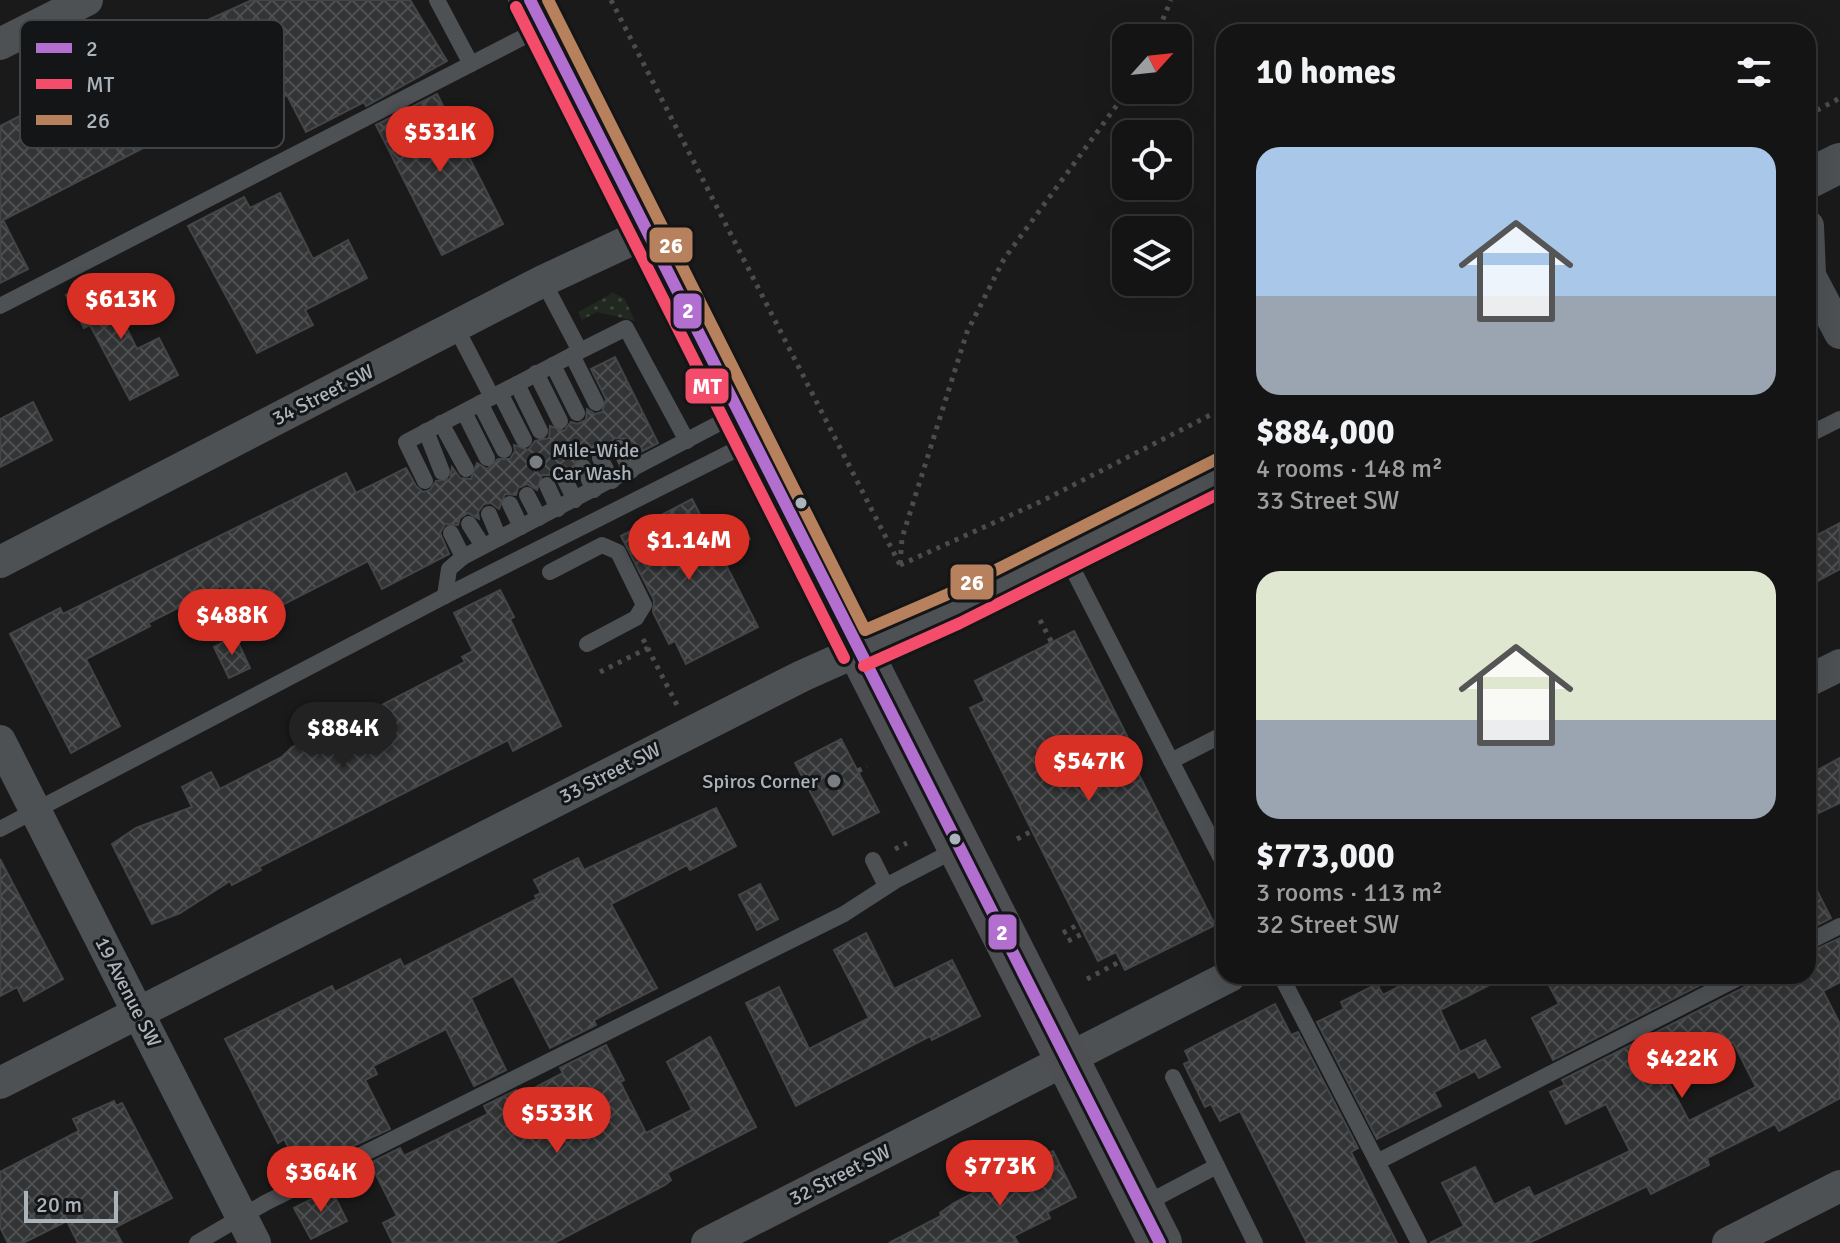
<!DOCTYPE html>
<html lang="en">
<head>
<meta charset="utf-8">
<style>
  body { margin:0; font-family:Signika,sans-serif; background:#212122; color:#f1f3f6; height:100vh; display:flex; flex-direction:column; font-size:30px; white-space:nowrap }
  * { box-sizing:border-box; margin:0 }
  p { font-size:26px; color:#9d9ea0 }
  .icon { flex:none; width:44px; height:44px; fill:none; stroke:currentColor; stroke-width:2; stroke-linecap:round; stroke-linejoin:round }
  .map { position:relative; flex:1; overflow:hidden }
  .sheet { position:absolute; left:1216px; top:24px; width:600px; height:960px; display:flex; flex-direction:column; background:#141414; border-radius:24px; box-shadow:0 8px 32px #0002,0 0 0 2px #333334 }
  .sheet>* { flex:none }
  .needle { width:52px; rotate:63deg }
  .buttons { position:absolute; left:1112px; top:24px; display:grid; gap:16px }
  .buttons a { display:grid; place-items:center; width:80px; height:80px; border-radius:16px; background:#141414; box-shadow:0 8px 32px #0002,0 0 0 2px #333334; font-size:40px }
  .scale { position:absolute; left:24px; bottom:20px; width:94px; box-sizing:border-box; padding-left:8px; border:4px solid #acb4bb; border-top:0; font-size:22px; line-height:28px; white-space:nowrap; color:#acb4bb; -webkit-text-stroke:6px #141517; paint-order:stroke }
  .price { position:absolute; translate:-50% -68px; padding:0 18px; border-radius:28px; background:#d93025; color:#fff; font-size:26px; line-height:52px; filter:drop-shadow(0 2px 4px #0008) }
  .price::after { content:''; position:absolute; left:50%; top:48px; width:24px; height:18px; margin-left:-12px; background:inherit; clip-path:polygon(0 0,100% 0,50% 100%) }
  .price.active { background:#222; color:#fff }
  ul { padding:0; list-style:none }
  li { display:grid; align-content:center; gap:16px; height:424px; padding:0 40px }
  li span { display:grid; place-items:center; height:248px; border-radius:24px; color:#555 }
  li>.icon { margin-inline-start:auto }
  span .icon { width:144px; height:144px; fill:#fffc; stroke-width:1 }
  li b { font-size:34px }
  h2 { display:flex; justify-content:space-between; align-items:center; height:96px; padding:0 40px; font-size:34px }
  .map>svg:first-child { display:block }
  .grass { fill:url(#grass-dots) }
  .building { fill:url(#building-cross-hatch); stroke:#434547; stroke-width:2; fill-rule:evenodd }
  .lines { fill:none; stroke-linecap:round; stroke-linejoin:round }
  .path { stroke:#4a4c4e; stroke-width:5; stroke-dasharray:4 6; stroke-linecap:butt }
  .service { stroke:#4e5154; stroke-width:16 }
  .minor { stroke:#4e5154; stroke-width:32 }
  .tertiary { stroke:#4e5154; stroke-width:40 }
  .secondary { stroke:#4d4f52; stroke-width:44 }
  .bus-1-casing { stroke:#141517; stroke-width:18 }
  .bus-2-casing { stroke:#141517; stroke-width:18 }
  .bus-3-casing { stroke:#141517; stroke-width:18 }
  .bus-1 { stroke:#b36fd0; stroke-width:12 }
  .bus-2 { stroke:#f44d6c; stroke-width:12 }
  .bus-3 { stroke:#b6815c; stroke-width:12 }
  .poi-dot { fill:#797e83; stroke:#141517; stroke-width:3 }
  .bus-dot { fill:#acb4bb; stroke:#141517; stroke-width:3 }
  .labels { text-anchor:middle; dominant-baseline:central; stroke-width:6; stroke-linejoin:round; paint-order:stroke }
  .street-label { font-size:20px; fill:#acb4bb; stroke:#141517 }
  .poi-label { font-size:20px; fill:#acb4bb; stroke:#141517; text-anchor:start }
  .key { fill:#141517; stroke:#424548; stroke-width:2 }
  .key-label { font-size:22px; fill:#acb4bb }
  .line-badge { stroke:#141517; stroke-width:3 }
  .badge-label { font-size:22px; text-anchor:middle; font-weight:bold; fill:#fff }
</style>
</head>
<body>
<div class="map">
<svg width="1840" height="1243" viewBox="0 0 1840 1243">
  <defs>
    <pattern id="grass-dots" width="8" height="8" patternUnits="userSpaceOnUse" patternTransform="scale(2)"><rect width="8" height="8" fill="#202820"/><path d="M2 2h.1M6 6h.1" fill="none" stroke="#3e453e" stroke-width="1.8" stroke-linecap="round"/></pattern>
    <pattern id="building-cross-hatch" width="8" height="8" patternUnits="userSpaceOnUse" patternTransform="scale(2)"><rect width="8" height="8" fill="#333435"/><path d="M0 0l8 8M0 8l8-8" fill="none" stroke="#4e4f50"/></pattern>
  </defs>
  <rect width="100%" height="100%" fill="#1a1a1b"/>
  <polygon class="grass" points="613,293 624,298 635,321 597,312 582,320 578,312"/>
  <g class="building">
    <polygon points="252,0 410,0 447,61 366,106 364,102 306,132 287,95 222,126 203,88 131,125 143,148 3,220 28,269 0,283 0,126 104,73 110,85 186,46 179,33"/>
    <polygon points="437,94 503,224 442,255 376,125"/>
    <polygon points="280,193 313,259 348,240 367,278 305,310 313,325 257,353 188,226 244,197 250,208"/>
    <polygon points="101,277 137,349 159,338 178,375 130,400 90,325 84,328 66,295"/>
    <polygon points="615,357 658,443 635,455 626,439 615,438 609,443 609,452 600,447 591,452 589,458 578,458 573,471 563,465 554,469 552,475 542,475 537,490 527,484 518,488 516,495 505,494 499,509 491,503 484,504 478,512 479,519 468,513 460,518 458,525 445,524 440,533 449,554 382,589 368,561 241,626 221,586 148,623 150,626 86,659 120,726 71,753 10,634 60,608 63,614 346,473 356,493 406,468 416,486 423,492 430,490 436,481 450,479 452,467 460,478 471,479 477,463 487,469 498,459 510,459 515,451 514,445 528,450 535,441 549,438 550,426 564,431 571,422 577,424 586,420 587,409 595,414 602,412 606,399 591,369"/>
    <polygon points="33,402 52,440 0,467 0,419"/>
    <polygon points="692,499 758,627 686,664 675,641 669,644 653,612 654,600 621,536"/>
    <polygon points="1840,523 1840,569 1808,586 1808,540"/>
    <polygon points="500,590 514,617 510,619 561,726 513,751 508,740 259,867 261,870 232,885 230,881 180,913 152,924 112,844 136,828 192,807 182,787 211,772 220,789 282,757 292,747 349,717 351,721 465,662 462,657 473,651 454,613"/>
    <polygon points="1074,631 1130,742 1124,745 1215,925 1125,970 1116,952 1098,961 970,708 985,701 975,681"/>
    <polygon points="235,636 250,668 229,678 214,647"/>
    <polygon points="841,739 879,812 833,835 795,763"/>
    <polygon points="1840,758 1840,803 1808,818 1808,775"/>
    <polygon points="716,808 736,846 690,870 687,865 611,904 657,988 594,1020 596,1025 550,1048 513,976 471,998 506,1070 474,1086 446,1029 373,1066 377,1074 365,1080 390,1129 301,1170 284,1139 278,1143 225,1039 332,986 335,992 400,959 404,967 476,930 537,899 535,896 541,893 534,880 578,858 584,870"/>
    <polygon points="0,859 63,979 24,1001 17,987 0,996"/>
    <polygon points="1808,873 1831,918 1808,930"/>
    <polygon points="760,884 778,919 757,930 739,895"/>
    <polygon points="866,933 894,989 952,960 980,1016 932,1040 930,1036 796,1106 746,1003 779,987 809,1049 869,1018 834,950"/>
    <path d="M1840,938V982L1823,991L1840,1024V1098L1779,1131L1775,1124L1707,1158L1709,1165L1651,1194L1647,1186L1529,1243H1430L1464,1226L1442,1183L1475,1167L1494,1205L1529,1187L1534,1197L1630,1151L1606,1104L1566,1124L1550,1092L1565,1085L1562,1080L1747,986L1753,976H1808V953ZM1733,1042L1756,1087L1689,1121L1665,1076Z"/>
    <polygon points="1419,976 1507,976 1440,1010 1460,1052 1485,1040 1500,1067 1479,1078 1475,1071 1434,1092 1441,1106 1377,1139 1317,1022 1344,1009 1341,1002 1377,984 1383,995"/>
    <polygon points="1544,976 1718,976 1553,1060 1532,1018 1559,1004"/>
    <polygon points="1275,1004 1291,1035 1298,1032 1358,1148 1351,1152 1397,1243 1307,1243 1240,1111 1220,1121 1211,1104 1205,1107 1184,1064 1190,1061 1185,1051"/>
    <polygon points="710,1037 756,1127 667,1173 671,1180 665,1185 556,1242 393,1243 383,1223 397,1216 370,1163 400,1148 404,1156 488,1114 484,1106 516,1090 519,1096 563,1073 560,1068 606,1045 624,1080 620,1082 646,1133 692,1110 667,1062"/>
    <polygon points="114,1101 116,1106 122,1103 172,1198 114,1228 122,1243 78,1243 67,1221 23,1243 8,1243 0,1227 0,1172 79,1131 73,1119"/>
    <polygon points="1053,1151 1076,1197 1047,1212 1050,1218 1014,1236 1018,1243 889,1243 941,1216 940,1213 954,1203"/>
    <polygon points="331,1189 347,1221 311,1239 294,1208"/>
  </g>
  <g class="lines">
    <g class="path">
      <polyline points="611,0 900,565"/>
      <polyline points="1155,38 1171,0"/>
      <polyline points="1808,115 1840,98"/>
      <polyline points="720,552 750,537"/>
      <polyline points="900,564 902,538 967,332 1004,259 1128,90"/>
      <polyline points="900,565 1042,501 1224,408"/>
      <polyline points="1040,620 1052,643"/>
      <polyline points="643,639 677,705"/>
      <polyline points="600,672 648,648"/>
      <polyline points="858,771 867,766"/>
      <polyline points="1017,839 1032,831"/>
      <polyline points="895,849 907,843"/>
      <polyline points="1063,933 1079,924"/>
      <polyline points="1068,941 1084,933"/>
      <polyline points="1087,979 1121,961"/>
    </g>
    <g class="service">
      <polyline points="437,0 471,64"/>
      <polyline points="0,306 543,27"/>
      <polyline points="455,326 492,397"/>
      <polyline points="580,351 626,328 687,441"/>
      <polyline points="572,355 596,403"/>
      <polyline points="553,365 577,413"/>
      <polyline points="536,373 560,421"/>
      <polyline points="517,384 540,431"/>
      <polyline points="500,393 524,440"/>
      <polyline points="480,403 504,450"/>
      <polyline points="464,412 487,458"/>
      <polyline points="441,423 466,469"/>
      <polyline points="426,431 442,472"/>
      <polyline points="1808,435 1840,419"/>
      <polyline points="619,448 631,471"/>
      <polyline points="600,458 612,481"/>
      <polyline points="583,467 594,490"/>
      <polyline points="563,476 575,500"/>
      <polyline points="425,481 406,442 580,351 543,281"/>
      <polyline points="547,485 558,509"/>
      <polyline points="527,495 539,518"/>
      <polyline points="510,504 521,527"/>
      <polyline points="489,514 499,538"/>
      <polyline points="469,524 483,546"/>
      <polyline points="451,533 463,557"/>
      <polyline points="1065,554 1224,864"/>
      <polyline points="550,572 602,545 618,552 644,605 636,618 587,644"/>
      <polyline points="445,596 449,569 463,557 737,414"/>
      <polyline points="1171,761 1224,734"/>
      <polyline points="0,829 445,596 751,442"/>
      <polyline points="873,860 886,886"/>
      <polyline points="1808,942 1840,926"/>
      <polyline points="1281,976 1419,1243"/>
      <polyline points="1377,1162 1742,976"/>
      <polyline points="1217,1166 1255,1243"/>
      <polyline points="1143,1205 1217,1166 1173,1077"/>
      <polyline points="197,1243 265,1203 844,914 895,881 959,848"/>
    </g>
    <g class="minor">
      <polyline points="0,44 87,0"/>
      <polyline points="1808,226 1810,274"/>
      <polyline points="1808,272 1840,333"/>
      <polyline points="0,562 543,281 648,232"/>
      <polyline points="1808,681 1840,665"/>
      <polyline points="0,741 255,1243"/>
      <polyline points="0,1083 802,676 858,651"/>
      <polyline points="707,1243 1230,976"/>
      <polyline points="1728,1243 1840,1186"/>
    </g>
    <g class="tertiary">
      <polyline points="1808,179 1840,163"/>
      <polyline points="858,651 953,609 1224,473"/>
    </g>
    <polyline class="secondary" points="530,0 1160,1243"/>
    <g class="bus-1-casing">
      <polyline id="bus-1" points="530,0 1160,1243"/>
    </g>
    <g class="bus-2-casing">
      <g id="bus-2">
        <polyline points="516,7 844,658"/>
        <polyline points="864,666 960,623 1224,491"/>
      </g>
    </g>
    <g class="bus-3-casing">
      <polyline id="bus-3" points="548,0 865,630 946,595 1217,459"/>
    </g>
    <use href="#bus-1" class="bus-1"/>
    <use href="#bus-2" class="bus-2"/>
    <use href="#bus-3" class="bus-3"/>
  </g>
  <g class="poi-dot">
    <circle cx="536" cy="462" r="8"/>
    <circle cx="834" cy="781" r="8"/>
  </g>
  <g class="bus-dot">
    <circle cx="801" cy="503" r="7"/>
    <circle cx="955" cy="839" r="7"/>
  </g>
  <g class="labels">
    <g class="street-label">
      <text transform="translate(323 395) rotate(-27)">34 Street SW</text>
      <text transform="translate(610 773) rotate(-27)">33 Street SW</text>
      <text transform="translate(128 992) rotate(63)">19 Avenue SW</text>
      <text transform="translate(840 1175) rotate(-27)">32 Street SW</text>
    </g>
    <g class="poi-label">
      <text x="552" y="450">Mile-Wide<tspan x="552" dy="23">Car Wash</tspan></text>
      <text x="818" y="781" text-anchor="end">Spiros Corner</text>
    </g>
  </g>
  <rect x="20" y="20" width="264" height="128" rx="12" class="key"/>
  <rect x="36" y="43" width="36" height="10" fill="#b36fd0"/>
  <rect x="36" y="79" width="36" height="10" fill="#f44d6c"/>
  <rect x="36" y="115" width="36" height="10" fill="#b6815c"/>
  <g class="key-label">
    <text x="86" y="56">2</text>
    <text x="86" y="92">MT</text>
    <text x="86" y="128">26</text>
  </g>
  <g class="line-badge">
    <rect x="648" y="226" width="46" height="38" rx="8" fill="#b6815c"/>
    <rect x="672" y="292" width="31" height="38" rx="8" fill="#b36fd0"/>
    <rect x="684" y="367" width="46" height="38" rx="8" fill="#f44d6c"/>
    <rect x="949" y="563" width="46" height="38" rx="8" fill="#b6815c"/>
    <rect x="987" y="913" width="31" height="38" rx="8" fill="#b36fd0"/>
  </g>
  <g class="badge-label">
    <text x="671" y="253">26</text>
    <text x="688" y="318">2</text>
    <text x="707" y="394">MT</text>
    <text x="972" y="590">26</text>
    <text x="1002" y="940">2</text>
  </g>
</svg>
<div class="buttons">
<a><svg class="needle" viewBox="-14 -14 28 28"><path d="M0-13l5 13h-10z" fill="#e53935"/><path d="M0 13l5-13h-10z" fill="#9d9ea0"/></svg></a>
<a><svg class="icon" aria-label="locate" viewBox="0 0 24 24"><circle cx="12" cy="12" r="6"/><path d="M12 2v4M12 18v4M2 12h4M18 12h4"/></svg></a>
<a><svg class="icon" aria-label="layers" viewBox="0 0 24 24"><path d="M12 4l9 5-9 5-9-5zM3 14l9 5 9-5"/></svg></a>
</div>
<div class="scale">20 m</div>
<b class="price" style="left:440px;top:174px">$531K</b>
<b class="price" style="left:121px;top:341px">$613K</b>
<b class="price" style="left:689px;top:582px">$1.14M</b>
<b class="price" style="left:232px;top:657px">$488K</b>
<b class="price active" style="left:343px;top:770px">$884K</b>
<b class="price" style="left:1089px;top:803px">$547K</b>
<b class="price" style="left:1682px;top:1100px">$422K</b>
<b class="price" style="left:557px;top:1155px">$533K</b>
<b class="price" style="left:1000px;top:1208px">$773K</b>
<b class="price" style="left:321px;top:1214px">$364K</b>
<section class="sheet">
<h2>10 homes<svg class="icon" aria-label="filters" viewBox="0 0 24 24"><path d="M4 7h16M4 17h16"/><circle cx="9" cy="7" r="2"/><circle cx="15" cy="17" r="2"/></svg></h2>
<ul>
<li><span style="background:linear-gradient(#a9c7e8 60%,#9aa5b1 0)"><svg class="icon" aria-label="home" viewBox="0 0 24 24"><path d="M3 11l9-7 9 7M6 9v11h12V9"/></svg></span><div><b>$884,000</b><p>4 rooms · 148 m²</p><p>33 Street SW</p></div></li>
<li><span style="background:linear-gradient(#dfe7d0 60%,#9aa5b1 0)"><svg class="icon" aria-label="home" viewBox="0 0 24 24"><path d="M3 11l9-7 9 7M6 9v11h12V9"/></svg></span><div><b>$773,000</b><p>3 rooms · 113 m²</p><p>32 Street SW</p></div></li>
</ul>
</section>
</div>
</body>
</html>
